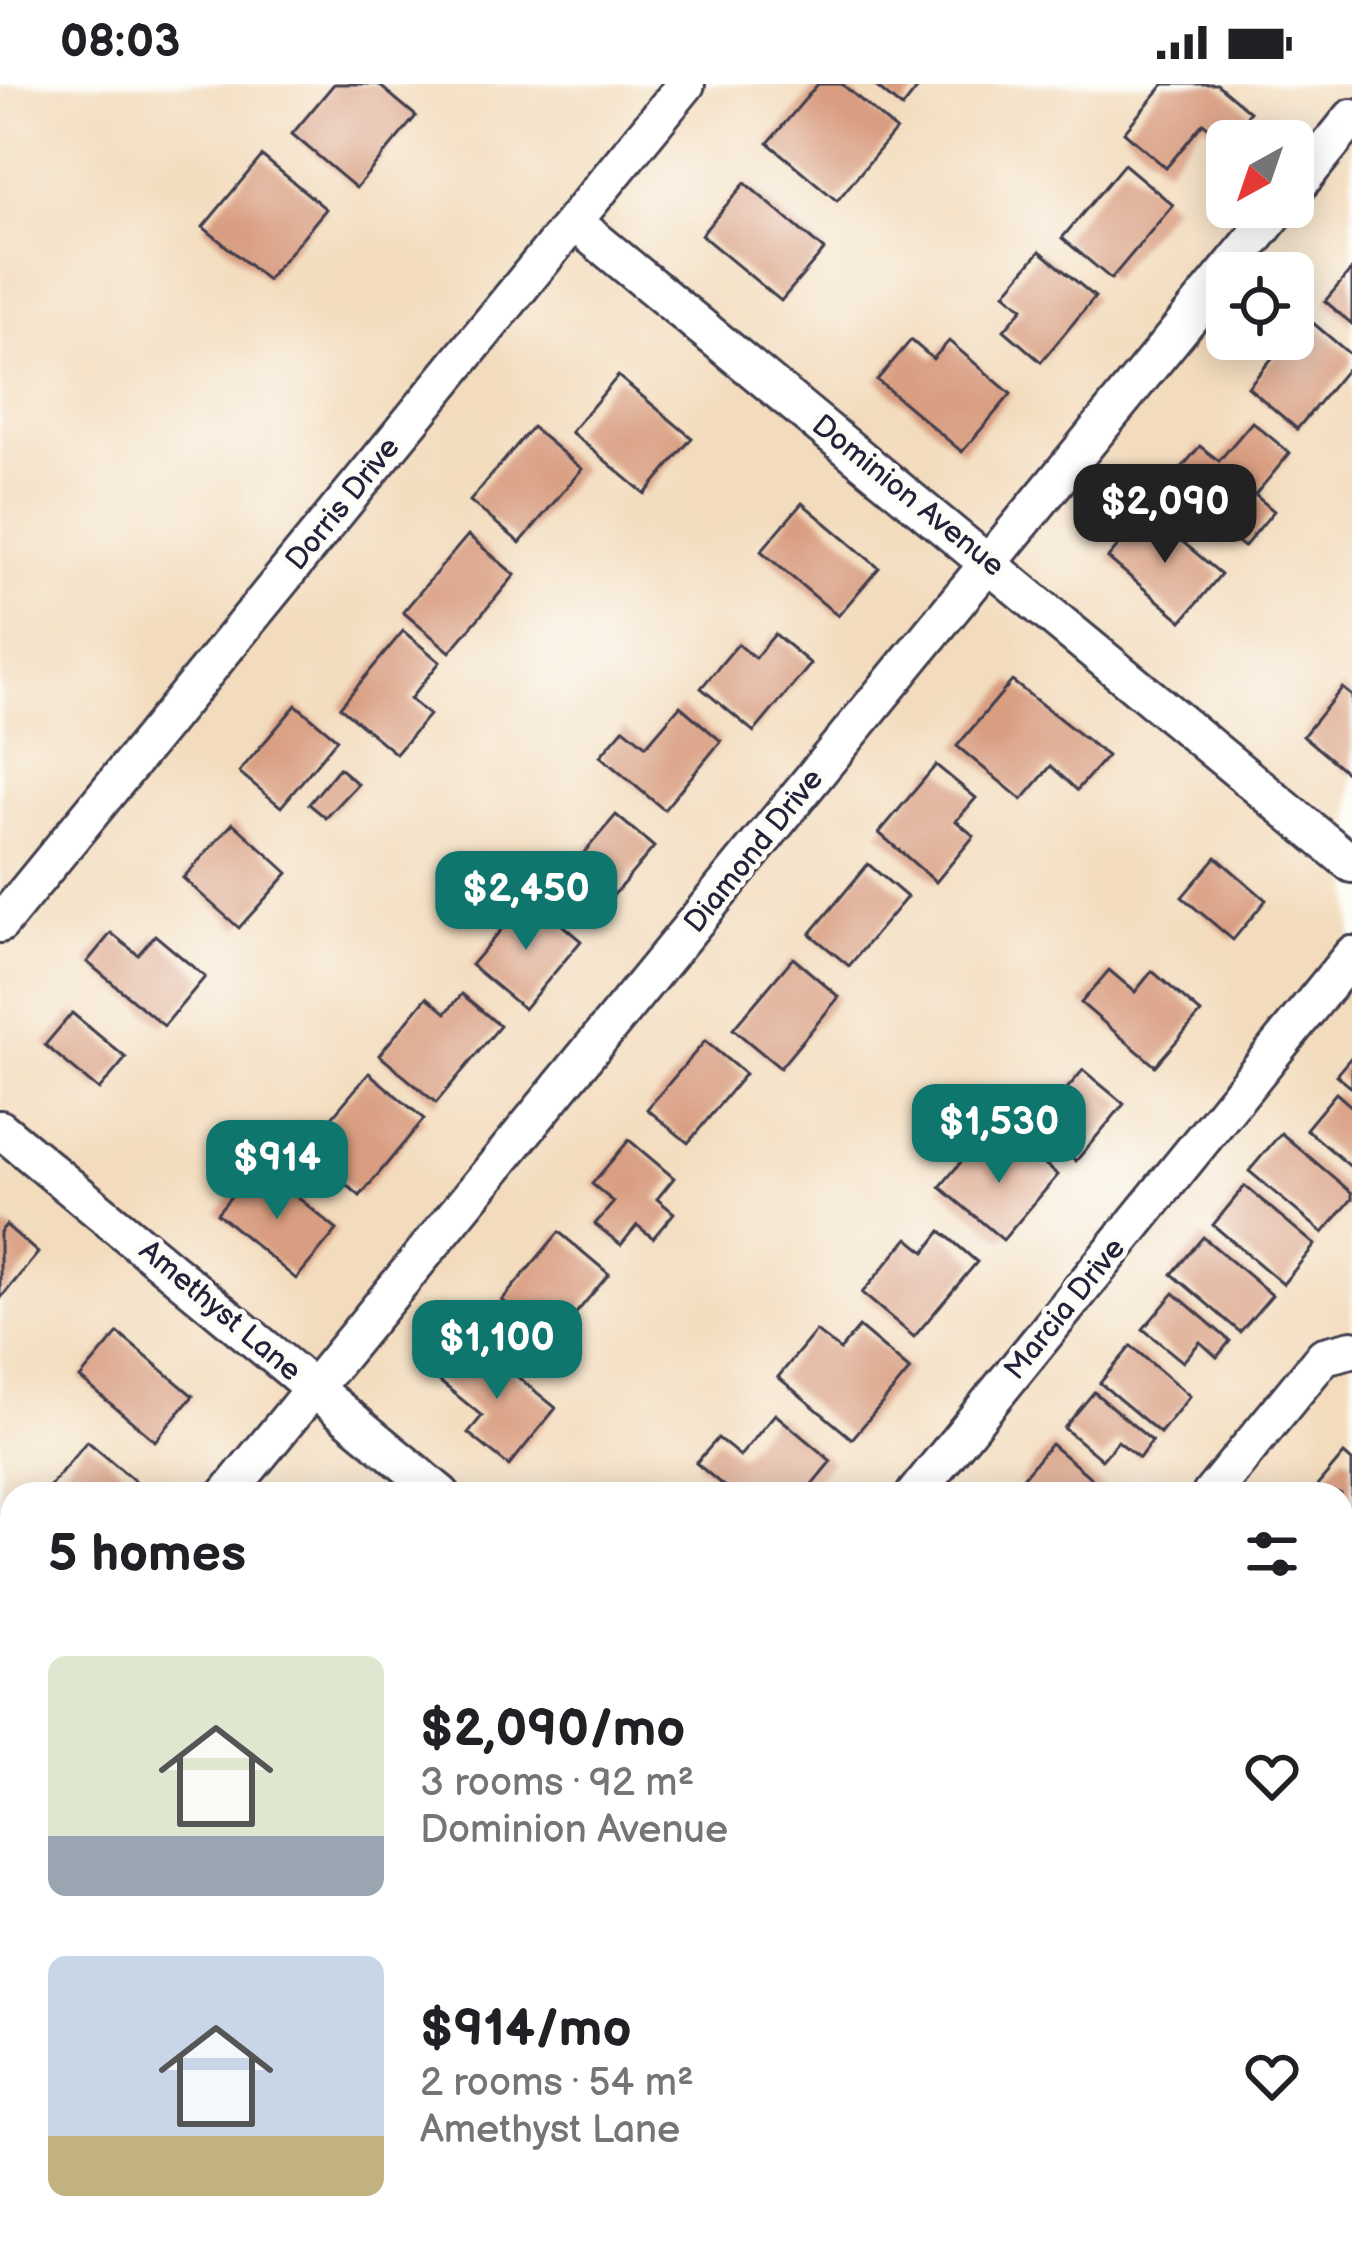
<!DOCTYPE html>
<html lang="en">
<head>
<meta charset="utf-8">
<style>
  body { margin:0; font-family:"Balsamiq Sans",sans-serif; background:#f6f6f6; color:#202124; height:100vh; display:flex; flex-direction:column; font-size:45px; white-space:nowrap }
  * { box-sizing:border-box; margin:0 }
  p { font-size:39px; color:#757577 }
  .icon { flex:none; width:66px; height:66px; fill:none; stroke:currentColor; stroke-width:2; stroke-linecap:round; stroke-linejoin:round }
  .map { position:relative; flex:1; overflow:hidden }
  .sheet { position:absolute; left:0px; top:1398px; width:1353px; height:771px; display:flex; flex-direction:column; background:#fff; border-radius:36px 36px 0 0; box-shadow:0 6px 30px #0003 }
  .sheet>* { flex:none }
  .needle { width:78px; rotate:220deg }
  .fabs { position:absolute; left:1206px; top:36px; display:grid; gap:24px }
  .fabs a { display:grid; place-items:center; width:108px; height:108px; border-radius:18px; background:#fff; box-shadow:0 6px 30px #0003; font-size:60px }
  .price { position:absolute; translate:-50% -102px; padding:0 27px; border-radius:24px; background:#0f766e; color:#fff; font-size:39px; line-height:78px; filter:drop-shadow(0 3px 6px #0008) }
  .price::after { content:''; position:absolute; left:50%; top:72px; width:36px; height:27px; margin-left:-18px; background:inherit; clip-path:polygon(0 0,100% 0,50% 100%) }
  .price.current { background:#222; color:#fff }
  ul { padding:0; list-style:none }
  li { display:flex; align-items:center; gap:36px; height:300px; padding:0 48px }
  li span { display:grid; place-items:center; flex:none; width:336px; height:240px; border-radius:18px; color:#555 }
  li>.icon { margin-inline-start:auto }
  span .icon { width:144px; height:144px; fill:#fffc; stroke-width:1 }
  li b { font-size:51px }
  h2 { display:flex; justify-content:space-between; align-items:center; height:144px; padding:0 48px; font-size:51px }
  .status { display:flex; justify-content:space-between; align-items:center; height:84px; padding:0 60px; background:#fff; direction:ltr }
  .status svg { height:33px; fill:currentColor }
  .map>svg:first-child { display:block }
  .building { fill:#d99e81 }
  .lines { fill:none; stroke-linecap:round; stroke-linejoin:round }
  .minor-casing { stroke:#413e4e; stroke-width:42 }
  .minor { stroke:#fff; stroke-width:36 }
  .labels { text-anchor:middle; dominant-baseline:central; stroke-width:10; stroke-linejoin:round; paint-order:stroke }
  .street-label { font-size:30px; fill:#22223b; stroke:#fdfcf7 }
</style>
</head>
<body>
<div class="status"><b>08:03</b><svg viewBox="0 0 49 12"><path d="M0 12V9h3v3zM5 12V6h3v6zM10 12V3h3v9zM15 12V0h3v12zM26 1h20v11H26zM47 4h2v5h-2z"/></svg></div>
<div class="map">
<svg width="1352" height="2167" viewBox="0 0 1352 2167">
  <rect width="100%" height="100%" fill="#fdfcf7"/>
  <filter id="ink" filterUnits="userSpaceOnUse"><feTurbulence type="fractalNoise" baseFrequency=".00833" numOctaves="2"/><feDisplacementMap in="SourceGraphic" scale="24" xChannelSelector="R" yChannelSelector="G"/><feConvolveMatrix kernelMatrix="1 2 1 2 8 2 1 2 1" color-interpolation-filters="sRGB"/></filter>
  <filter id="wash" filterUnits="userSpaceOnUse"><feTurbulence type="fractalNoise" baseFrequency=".004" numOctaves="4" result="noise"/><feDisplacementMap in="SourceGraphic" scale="48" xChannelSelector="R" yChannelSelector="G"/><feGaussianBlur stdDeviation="2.7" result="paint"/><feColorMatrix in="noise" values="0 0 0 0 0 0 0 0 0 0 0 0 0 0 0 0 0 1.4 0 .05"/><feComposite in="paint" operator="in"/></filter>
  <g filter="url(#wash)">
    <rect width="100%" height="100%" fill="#f3dcbd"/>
    <g id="blocks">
      <g class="building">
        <polygon points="334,0 378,0 416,32 356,104 292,50"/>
        <polygon points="818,0 842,0 896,46 837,117 768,59"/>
        <polygon points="873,0 921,0 902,24"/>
        <polygon points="1164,0 1217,0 1250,28 1225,57 1203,39 1166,84 1124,48"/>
        <polygon points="262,72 326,125 267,196 203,143"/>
        <polygon points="1124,80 1173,121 1111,195 1062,154"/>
        <polygon points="745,99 824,166 781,217 701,151"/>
        <polygon points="1040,167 1095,213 1041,278 1004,246 1023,224 1005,209"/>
        <polygon points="1352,185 1352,240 1325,217"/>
        <polygon points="1306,233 1352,272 1352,279 1297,345 1248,303 1288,255 1293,255"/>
        <polygon points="911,256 933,275 949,257 1011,310 962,368 877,296"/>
        <polygon points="618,292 692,354 645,410 571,348"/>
        <polygon points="1252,338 1290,369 1255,411 1274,427 1244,463 1168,400 1200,362 1219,377"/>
        <polygon points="532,343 582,385 520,459 470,417"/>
        <polygon points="802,419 879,484 838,532 761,467"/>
        <polygon points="1147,428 1221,490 1182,537 1108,474"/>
        <polygon points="468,451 515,491 450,568 403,528"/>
        <polygon points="403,547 440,578 410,615 429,631 396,670 340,623"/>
        <polygon points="775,550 811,580 754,648 701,604 738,560 755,574"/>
        <polygon points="1012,597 1107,672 1077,706 1051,682 1022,716 957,662"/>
        <polygon points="1342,604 1352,612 1352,693 1303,652"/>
        <polygon points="296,621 337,655 281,723 239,688"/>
        <polygon points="680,622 721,657 664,726 600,672 624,644 646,662"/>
        <polygon points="936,681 976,714 956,737 974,752 936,798 879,749"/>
        <polygon points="339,684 358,700 326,734 309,720"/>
        <polygon points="616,731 654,763 597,831 558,799"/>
        <polygon points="233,739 288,789 239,844 183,794"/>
        <polygon points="1216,773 1266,816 1233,856 1182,813"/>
        <polygon points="868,780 907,813 849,882 810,850"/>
        <polygon points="529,813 581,857 524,925 471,881"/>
        <polygon points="111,849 138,871 155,851 205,893 164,942 87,878"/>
        <polygon points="793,874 839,913 780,984 733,945"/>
        <polygon points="1109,886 1135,908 1152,887 1201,929 1155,982 1081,919"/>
        <polygon points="462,910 500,942 436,1019 379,971 427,913 446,929"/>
        <polygon points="72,929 126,974 99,1006 45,961"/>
        <polygon points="705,957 745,990 688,1059 647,1025"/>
        <polygon points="1352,972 1352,1004 1336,991"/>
        <polygon points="1083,986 1124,1020 1076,1077 1035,1042"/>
        <polygon points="369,989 424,1035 360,1112 305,1065"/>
        <polygon points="1336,1009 1352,1023 1352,1084 1306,1045"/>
        <polygon points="1281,1049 1352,1109 1352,1115 1323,1149 1249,1087"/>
        <polygon points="629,1056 674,1094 657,1115 674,1129 653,1154 637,1141 621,1161 595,1140 614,1118 592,1100"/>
        <polygon points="1016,1056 1058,1091 1003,1156 940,1103 976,1060 998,1078"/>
        <polygon points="258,1080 337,1146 296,1195 217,1129"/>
        <polygon points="1245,1102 1315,1161 1283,1200 1213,1141"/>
        <polygon points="6,1141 38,1169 0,1215 0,1148"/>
        <polygon points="941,1147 977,1178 914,1253 862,1209 908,1154 925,1168"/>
        <polygon points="559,1148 609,1190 552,1258 502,1216"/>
        <polygon points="1203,1153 1272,1211 1240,1248 1172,1190"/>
        <polygon points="1174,1209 1230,1257 1217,1273 1200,1258 1183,1278 1143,1245"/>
        <polygon points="859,1243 910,1286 852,1355 778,1293 816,1247 840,1266"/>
        <polygon points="118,1249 193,1312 155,1357 80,1294"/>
        <polygon points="471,1255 556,1324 509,1382 468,1349 482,1332 438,1296"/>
        <polygon points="1131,1262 1190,1312 1160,1349 1100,1299"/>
        <polygon points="1094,1308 1152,1357 1139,1374 1118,1357 1102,1376 1064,1344"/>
        <polygon points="775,1330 831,1377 804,1410 733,1410 696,1379 718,1354 740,1372"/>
        <polygon points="87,1357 135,1397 124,1410 43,1410"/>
        <polygon points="1051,1360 1110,1410 1033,1410 1019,1398"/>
        <polygon points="1344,1370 1352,1377 1352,1442 1341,1432 1341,1410 1312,1408"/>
        <polygon points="0,1439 12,1449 12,1535 0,1549"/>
        <polygon points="1341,1457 1352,1467 1352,1484 1341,1497"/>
        <polygon points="1341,1661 1352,1671 1352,1714 1341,1727"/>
        <polygon points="12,1823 12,1878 0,1868 0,1838"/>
        <polygon points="1341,1964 1352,1973 1352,2009 1341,2023"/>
        <polygon points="145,2157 190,2157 182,2167 157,2167"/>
        <polygon points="695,2157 748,2157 760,2167 686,2167"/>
        <polygon points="1050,2157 1136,2157 1128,2167 1062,2167"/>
        <polygon points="1173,2157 1206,2157 1218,2167 1165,2167"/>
      </g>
    </g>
  </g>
  <g filter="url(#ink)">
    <use href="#blocks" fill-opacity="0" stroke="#413e4e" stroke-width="3"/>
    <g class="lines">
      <g class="minor-casing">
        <g id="minor">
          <polyline points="1293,107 1352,34"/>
          <polyline points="574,138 1352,780"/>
          <polyline points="0,840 686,0"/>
          <polyline points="0,1045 441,1410"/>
          <polyline points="227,1410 1280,123"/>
          <polyline points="915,1410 1352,871"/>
          <polyline points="1211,1410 1324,1272 1352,1265"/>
          <polyline points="0,1689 12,1675"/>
          <polyline points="1341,1856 1352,1866"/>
          <polyline points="1341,2125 1352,2111"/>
          <polyline points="1341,2149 1352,2158"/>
          <polyline points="515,2157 527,2167"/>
          <polyline points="300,2167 308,2157"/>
        </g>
      </g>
      <use href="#minor" class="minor"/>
    </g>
  </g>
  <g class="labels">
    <g class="street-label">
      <text transform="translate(908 412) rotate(39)">Dominion Avenue</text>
      <text transform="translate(343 420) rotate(-51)">Dorris Drive</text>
      <text transform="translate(754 767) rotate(-51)">Diamond Drive</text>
      <text transform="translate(1065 1225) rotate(-51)">Marcia Drive</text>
      <text transform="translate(220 1227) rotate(40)">Amethyst Lane</text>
    </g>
  </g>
</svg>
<div class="fabs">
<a><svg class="needle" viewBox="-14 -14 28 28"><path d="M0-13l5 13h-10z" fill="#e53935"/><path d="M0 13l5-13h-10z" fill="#757577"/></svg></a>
<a><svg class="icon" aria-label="locate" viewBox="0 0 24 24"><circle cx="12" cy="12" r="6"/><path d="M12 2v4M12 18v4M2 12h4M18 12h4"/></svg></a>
</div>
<b class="price current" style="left:1165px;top:482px">$2,090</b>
<b class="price" style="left:526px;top:869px">$2,450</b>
<b class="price" style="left:999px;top:1102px">$1,530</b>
<b class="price" style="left:277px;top:1138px">$914</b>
<b class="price" style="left:497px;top:1318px">$1,100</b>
<section class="sheet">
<h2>5 homes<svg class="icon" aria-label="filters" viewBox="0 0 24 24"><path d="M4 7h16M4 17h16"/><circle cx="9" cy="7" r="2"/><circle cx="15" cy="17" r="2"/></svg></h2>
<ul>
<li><span style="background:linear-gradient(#dfe7d0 75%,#9aa5b1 0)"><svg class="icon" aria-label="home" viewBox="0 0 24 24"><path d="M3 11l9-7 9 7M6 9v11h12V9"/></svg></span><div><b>$2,090/mo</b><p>3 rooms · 92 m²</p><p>Dominion Avenue</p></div><svg class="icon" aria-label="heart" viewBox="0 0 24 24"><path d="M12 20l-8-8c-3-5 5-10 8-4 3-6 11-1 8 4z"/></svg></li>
<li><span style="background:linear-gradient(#c9d6e8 75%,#c2b280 0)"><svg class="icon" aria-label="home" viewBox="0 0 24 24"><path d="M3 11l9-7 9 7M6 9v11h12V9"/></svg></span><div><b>$914/mo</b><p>2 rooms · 54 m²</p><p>Amethyst Lane</p></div><svg class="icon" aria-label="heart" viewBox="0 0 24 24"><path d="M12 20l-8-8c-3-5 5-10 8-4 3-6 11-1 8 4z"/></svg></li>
</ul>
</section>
</div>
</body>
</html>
